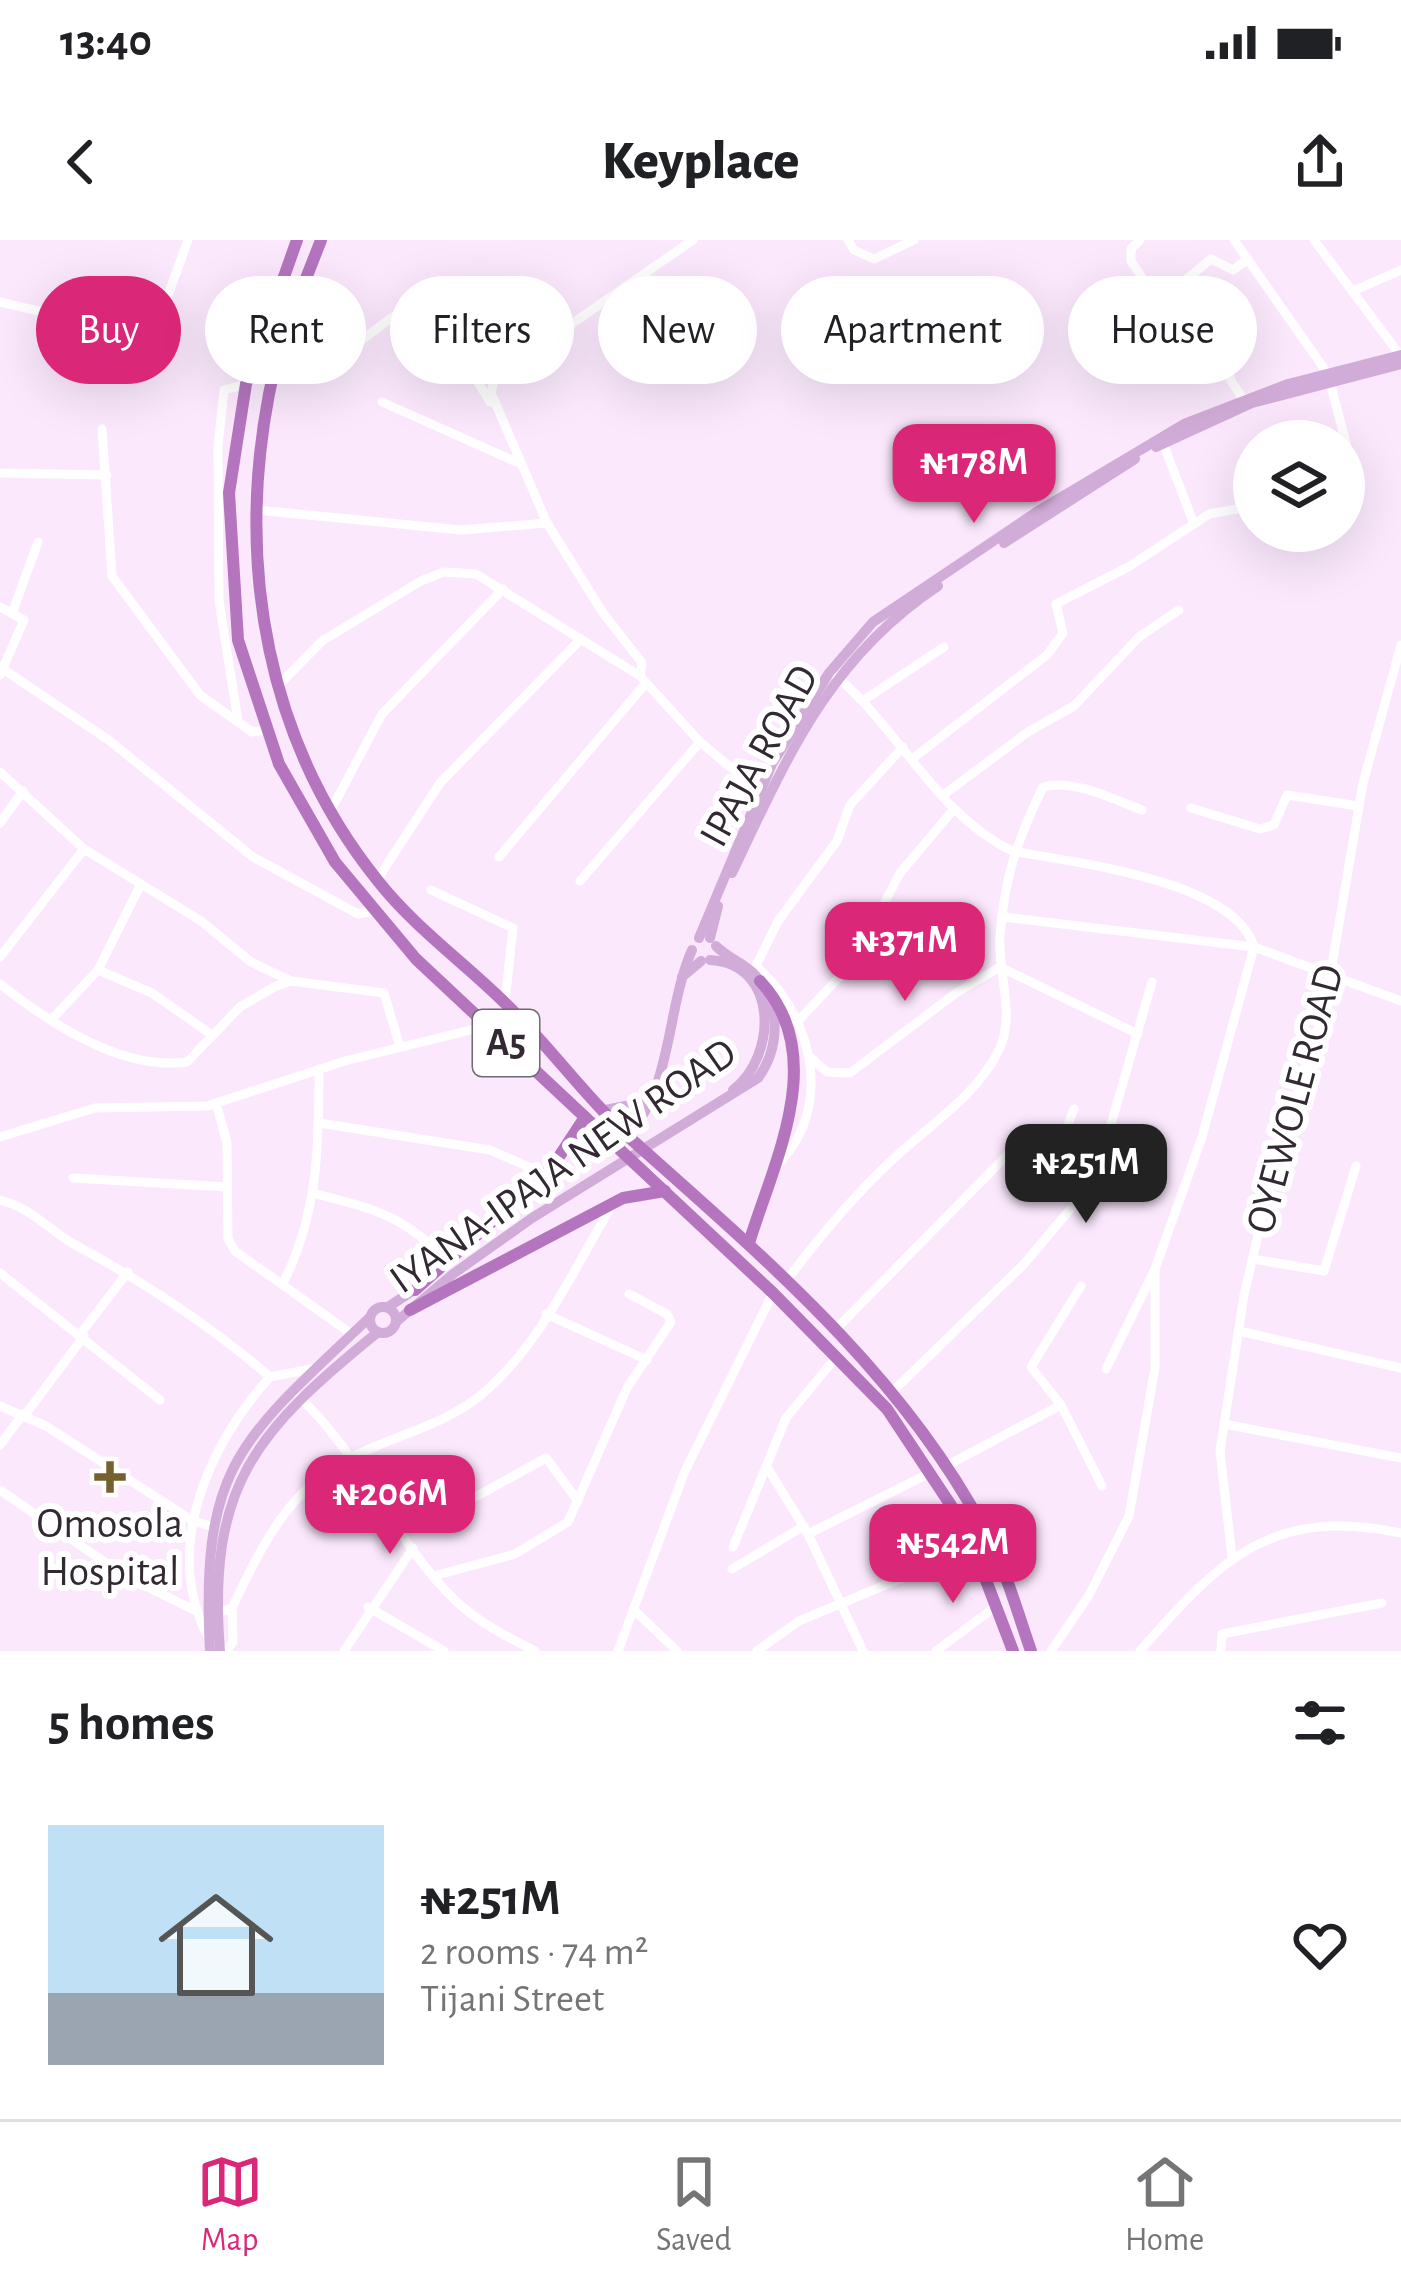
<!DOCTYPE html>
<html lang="en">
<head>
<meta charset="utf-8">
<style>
  body { margin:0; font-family:"Alegreya Sans",sans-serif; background:#f6f6f6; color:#202124; height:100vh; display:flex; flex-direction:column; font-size:45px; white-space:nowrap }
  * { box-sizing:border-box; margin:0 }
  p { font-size:39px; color:#757577 }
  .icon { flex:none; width:66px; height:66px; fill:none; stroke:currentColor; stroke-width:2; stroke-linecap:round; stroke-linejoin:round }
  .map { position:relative; height:1411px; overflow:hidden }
  .details { display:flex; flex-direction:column; background:#fff; flex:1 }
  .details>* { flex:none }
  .banner { position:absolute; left:36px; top:36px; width:1329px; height:108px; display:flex; gap:24px }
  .buttons { position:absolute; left:1233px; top:180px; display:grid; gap:24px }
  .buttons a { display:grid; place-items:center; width:132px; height:132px; border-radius:50%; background:#fff; box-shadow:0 12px 48px #0002; font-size:60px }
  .price { position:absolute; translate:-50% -102px; padding:0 27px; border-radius:24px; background:#db2777; color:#fff; font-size:39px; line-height:78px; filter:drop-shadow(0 3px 6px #0008) }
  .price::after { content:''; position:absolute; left:50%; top:72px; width:36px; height:27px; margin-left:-18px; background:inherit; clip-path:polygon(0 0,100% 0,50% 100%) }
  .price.current { background:#222; color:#fff }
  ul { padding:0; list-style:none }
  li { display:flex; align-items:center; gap:36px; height:300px; padding:0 48px }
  li span { display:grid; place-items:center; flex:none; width:336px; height:240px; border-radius:0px; color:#555 }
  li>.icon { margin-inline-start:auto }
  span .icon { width:144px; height:144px; fill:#fffc; stroke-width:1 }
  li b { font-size:51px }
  h2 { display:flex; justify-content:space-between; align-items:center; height:144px; padding:0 48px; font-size:51px }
  .pill { padding:0 42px; border-radius:54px; background:#fff; box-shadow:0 12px 48px #0002; font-size:42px; line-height:108px }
  .pill.current { background:#db2777; color:#fff }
  .status { display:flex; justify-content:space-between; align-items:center; height:84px; padding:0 60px; background:#fff; direction:ltr }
  .status svg { height:33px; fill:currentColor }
  header { display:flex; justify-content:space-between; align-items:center; height:156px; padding:0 48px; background:#fff; font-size:54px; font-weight:800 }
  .dock { display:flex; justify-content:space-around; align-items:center; height:168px; border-top:3px solid #e0e0e0; background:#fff; font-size:33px; color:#757577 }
  .dock a { display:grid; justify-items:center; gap:6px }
  .dock .current { color:#db2777 }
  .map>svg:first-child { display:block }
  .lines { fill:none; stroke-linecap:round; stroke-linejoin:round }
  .minor { stroke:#fff; stroke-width:9 }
  .major { stroke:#d2acd8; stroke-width:10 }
  .highway { stroke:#b475be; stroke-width:12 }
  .poi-dot { fill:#756130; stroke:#fff; stroke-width:4.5 }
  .labels { text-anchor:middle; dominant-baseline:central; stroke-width:12; stroke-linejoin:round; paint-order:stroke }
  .shield { fill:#fff; stroke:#706970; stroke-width:3 }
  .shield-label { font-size:39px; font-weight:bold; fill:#322933 }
  .street-label { font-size:42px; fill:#322933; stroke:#fff }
  .poi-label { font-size:42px; fill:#322933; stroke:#fff }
</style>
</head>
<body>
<div class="status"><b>13:40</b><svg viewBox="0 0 49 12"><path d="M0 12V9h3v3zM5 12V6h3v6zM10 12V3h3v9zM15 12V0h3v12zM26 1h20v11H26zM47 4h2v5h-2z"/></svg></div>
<header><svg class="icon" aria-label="back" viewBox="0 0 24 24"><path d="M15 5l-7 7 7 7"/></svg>Keyplace<svg class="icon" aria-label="share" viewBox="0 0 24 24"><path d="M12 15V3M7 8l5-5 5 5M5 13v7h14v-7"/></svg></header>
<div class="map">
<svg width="1401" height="1411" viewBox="0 0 1401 1411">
  <rect width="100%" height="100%" fill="#fbe8fd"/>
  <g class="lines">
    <g class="minor">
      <polyline points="848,0 854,10 874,19 914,0"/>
      <polyline points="1140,0 1131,9 1131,21 1167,75"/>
      <polyline points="1234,0 1328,134 1351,223 1344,230"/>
      <polyline points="1314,0 1400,115"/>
      <polyline points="1353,51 1401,30"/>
      <path d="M0,62C39,71 128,95 162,72L188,0"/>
      <path d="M284,101C373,130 363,76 429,62L490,162"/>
      <polyline points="1243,159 1231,141 1224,106 1187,39 1211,19 1233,30 1248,19"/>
      <polyline points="382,162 521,224"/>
      <polyline points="102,189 112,336 200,455 252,492 266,490"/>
      <polyline points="1163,203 1194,284"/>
      <polyline points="0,233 107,235"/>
      <polyline points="257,270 461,290 547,283"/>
      <polyline points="0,367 24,380 0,435"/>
      <polyline points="13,371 38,302"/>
      <polyline points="0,427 110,501 253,617 358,674 374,671"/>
      <polyline points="640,436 642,423 603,373 547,283 491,153 495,137 693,0"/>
      <path d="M837,437C900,490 936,574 1012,611C1076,623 1234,640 1254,707L1401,761"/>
      <polyline points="279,445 322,401 421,341 444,332 476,334 640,436 700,502 764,555"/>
      <polyline points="864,460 944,407"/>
      <polyline points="238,481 219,361 218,206 224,150 246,144"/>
      <polyline points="912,519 1047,415 1063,393 1056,364 1130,326 1209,274 1254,266"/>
      <polyline points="0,532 84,609 201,681 251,722 291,741"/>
      <polyline points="942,556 1028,492 1074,466 1139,397 1179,370"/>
      <polyline points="1191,568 1260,589 1274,585 1287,555 1358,566"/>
      <polyline points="330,572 382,474 503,349"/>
      <polyline points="0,583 23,551"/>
      <polyline points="499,617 646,443"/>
      <polyline points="377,640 440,543 579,401"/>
      <polyline points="580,641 700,502"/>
      <polyline points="431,650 513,688 505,762"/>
      <polyline points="1003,677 1254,707 1202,897 1155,1029 1155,1128 1129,1276 1088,1357 1051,1411"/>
      <polyline points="0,717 84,609"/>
      <path d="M757,727C814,777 835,871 775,927"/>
      <polyline points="98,730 152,753 212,795"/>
      <polyline points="753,732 778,681 837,601 850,565 903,507"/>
      <path d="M0,744C50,783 121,831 187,822L240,767L274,747L291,741L384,753L400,807"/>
      <polyline points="53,778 98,730 139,648"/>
      <polyline points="800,779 854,721 900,633 954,569"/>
      <polyline points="809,816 827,832 850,833 956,753 1000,727 1138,794"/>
      <polyline points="216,863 227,903 228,999 235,1011 353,1095"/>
      <polyline points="319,883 490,910 545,934"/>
      <polyline points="0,897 95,868 207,866 345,821 487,786"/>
      <polyline points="73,938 227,947"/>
      <path d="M313,953C370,968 405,975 445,1020"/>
      <path d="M0,960C33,968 50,992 79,1007C147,1044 211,1086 270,1137"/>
      <polyline points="1253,1019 1324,1031 1356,926"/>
      <polyline points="0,1033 160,1160"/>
      <path d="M788,1039C819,997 852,958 890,922C926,887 975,858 998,812C1017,776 997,733 1000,695C1005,635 1017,601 1043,547C1072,538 1115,560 1142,570"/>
      <path d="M282,1045C318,976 319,906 319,829"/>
      <polyline points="1081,1046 1031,1127 1061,1165 1102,1246"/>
      <polyline points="546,1074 647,1120"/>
      <polyline points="837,1088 1024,898 1038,892 1063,898 1074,869"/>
      <polyline points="1239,1091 1401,1128"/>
      <polyline points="81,1093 128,1032"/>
      <polyline points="1106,1129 1155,1029"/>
      <polyline points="890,1154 1024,1024 1095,940 1152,742"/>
      <path d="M299,1157C362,1215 394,1302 457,1362C478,1382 509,1398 535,1411"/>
      <polyline points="0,1166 46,1186 193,1281 213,1287"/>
      <polyline points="25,1175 84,1096"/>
      <polyline points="1224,1184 1401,1218"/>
      <polyline points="0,1205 23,1174"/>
      <polyline points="946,1226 1061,1165"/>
      <polyline points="767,1227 808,1294 863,1411"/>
      <polyline points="0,1250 125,1336 194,1370"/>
      <polyline points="398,1289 479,1255 546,1218 578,1261"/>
      <polyline points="808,1294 930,1233"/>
      <polyline points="733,1307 786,1178 837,1116"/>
      <polyline points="1232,1317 1220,1211 1244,1055 1277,915 1325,766 1363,543 1401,405"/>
      <polyline points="732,1329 804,1286"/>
      <polyline points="434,1336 515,1314 568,1282 627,1148 671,1082 667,1074 629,1054"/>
      <polyline points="368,1367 444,1411"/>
      <polyline points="635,1371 677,1411"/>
      <path d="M217,1373L232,1368C261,1308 286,1252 348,1219C391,1196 442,1187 481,1155C539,1107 573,1031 611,967"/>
      <path d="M209,1399C162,1311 207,1206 270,1137L317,1128"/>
      <polyline points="226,1411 233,1402 232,1368"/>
      <polyline points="344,1411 413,1308"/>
      <polyline points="618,1411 685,1231 773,1053"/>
      <polyline points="757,1411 799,1381 974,1308"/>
      <polyline points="936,1411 998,1365"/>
      <path d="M1140,1411C1220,1319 1272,1266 1401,1293"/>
      <polyline points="1221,1411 1222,1394 1382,1363"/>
    </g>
    <g class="major">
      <polyline points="1156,207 1252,163 1401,124"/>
      <polyline points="1004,303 1135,219"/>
      <path d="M732,633C787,518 828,419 938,346"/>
      <polyline points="699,698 772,524 829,433 873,382 1038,271 1184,184 1288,144 1401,115"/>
      <polyline points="710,698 718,666"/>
      <path d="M710,720C780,724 777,817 733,850"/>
      <polyline points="682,737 701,721"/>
      <polyline points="605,870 651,861"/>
      <path d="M628,895C673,846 666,769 692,710"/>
      <circle cx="383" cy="1080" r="13"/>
      <polyline points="388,1067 417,1048"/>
      <path d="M396,1082L453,1034L532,978L758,838C780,808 781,765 756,736C745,723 727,718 716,706"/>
      <path d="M210,1411C200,1223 242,1199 369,1078"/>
      <path d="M220,1411C207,1245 256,1191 378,1092"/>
    </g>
    <g class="highway">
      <polyline points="297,0 246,144 229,253 238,400 279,524 335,622 416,719 773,1053 887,1169 966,1288 1013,1411"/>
      <path d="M321,0C302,50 279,101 269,154C236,326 267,503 378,641C416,689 465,723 508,766C551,808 587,859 631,899C763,1017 902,1133 986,1293C1006,1330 1017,1371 1031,1411"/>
      <path d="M749,1003C774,921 830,815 760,741"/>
      <polyline points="415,1050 551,929 585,877"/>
      <polyline points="410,1070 623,958 665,951"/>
    </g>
  </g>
  <path class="poi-dot" d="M104 1219h12v12h12v12h-12v12h-12v-12h-12v-12h12z"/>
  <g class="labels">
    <rect class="shield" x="473" y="770" width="66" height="66" rx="9"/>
    <g class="shield-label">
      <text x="506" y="803">A5</text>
    </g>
    <g class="street-label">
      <text transform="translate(759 516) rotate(-61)">IPAJA ROAD</text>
      <text transform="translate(1295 859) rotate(-75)">OYEWOLE ROAD</text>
      <text transform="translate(563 926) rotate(-35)">IYANA-IPAJA NEW ROAD</text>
    </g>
    <g class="poi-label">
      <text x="110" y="1284">Omosola<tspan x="110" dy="48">Hospital</tspan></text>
    </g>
  </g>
</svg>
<div class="buttons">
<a><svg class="icon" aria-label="layers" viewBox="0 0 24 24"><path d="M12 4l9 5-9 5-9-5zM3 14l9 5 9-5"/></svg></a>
</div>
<b class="price" style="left:974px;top:286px">₦178M</b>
<b class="price" style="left:905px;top:764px">₦371M</b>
<b class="price current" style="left:1086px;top:986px">₦251M</b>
<b class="price" style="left:390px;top:1317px">₦206M</b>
<b class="price" style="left:953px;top:1366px">₦542M</b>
<div class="banner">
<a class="pill current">Buy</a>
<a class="pill">Rent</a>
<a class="pill">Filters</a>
<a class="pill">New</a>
<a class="pill">Apartment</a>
<a class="pill">House</a>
</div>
</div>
<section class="details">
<h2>5 homes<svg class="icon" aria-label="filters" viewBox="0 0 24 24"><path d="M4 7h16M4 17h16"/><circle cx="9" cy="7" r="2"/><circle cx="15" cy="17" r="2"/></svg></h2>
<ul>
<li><span style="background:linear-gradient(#bfe0f5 70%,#9aa5b1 0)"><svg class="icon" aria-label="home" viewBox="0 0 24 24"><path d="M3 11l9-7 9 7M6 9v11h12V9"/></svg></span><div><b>₦251M</b><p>2 rooms · 74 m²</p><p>Tijani Street</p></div><svg class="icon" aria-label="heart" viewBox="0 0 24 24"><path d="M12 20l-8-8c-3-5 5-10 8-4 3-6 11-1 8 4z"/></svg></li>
</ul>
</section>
<nav class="dock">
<a class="current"><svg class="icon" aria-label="map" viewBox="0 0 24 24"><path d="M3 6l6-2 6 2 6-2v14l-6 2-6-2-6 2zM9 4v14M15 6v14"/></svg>Map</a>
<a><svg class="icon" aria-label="saved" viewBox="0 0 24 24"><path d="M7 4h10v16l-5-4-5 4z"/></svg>Saved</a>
<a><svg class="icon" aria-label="home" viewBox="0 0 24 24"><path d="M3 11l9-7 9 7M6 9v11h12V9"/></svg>Home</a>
</nav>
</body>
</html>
